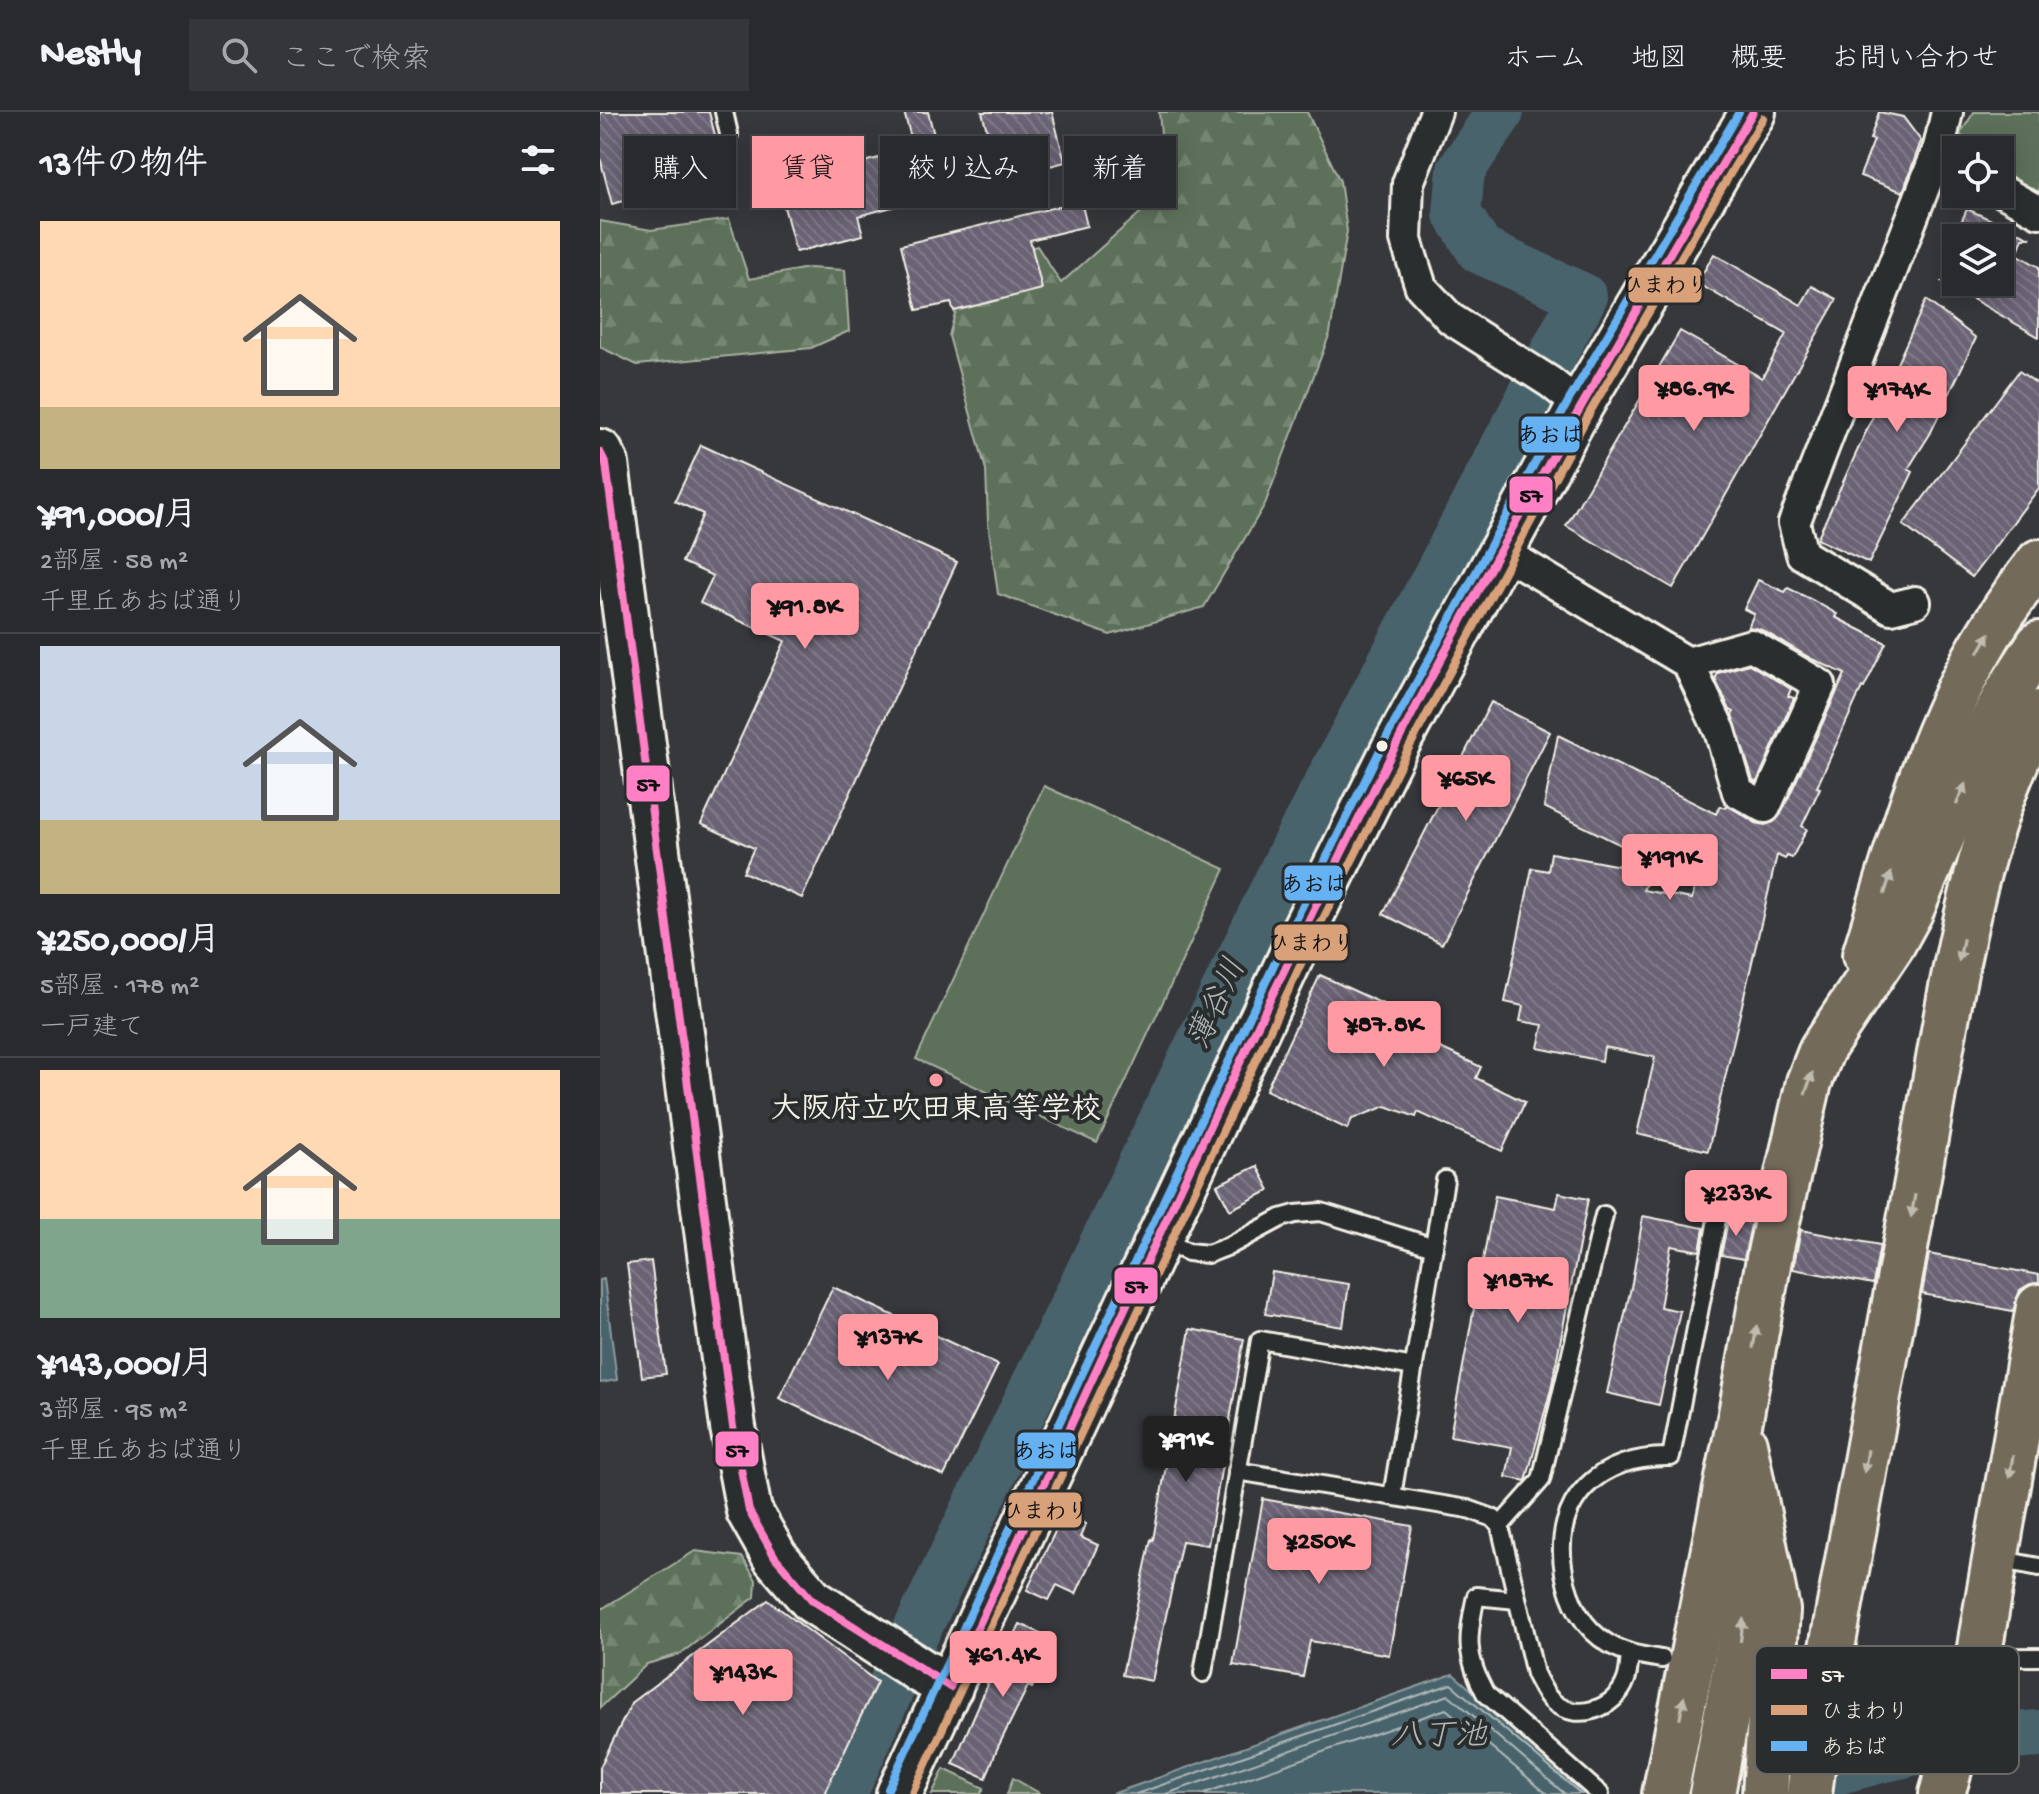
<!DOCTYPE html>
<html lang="ja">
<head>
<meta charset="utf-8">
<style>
  body { margin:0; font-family:"Gochi Hand","Klee One",sans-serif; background:#353639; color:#f1f3f6; height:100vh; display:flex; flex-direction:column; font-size:30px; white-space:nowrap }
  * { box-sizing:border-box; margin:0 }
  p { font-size:26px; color:#a5a7aa }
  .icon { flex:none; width:44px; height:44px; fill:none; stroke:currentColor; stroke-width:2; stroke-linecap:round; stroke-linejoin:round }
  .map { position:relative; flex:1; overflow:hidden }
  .side { display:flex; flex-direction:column; background:#292a2d; width:600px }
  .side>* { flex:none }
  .hud { position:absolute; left:24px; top:24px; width:760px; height:72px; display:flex; gap:16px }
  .fabs { position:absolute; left:1342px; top:24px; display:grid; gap:16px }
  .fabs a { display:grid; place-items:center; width:72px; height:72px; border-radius:0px; background:#292a2d; box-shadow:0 4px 20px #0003,0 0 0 2px #454649; font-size:40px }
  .price { position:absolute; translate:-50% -68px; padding:0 18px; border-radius:8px; background:#ff9aa2; color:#111; font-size:26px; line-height:52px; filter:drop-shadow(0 2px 4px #0008) }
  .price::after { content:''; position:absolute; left:50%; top:48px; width:24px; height:18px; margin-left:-12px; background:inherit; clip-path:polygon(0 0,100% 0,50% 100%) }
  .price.on { background:#222; color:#fff }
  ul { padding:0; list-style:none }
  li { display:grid; align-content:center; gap:16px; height:424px; padding:0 40px }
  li+li { border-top:2px solid #454649 }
  li span { display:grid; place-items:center; height:248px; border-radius:0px; color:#555 }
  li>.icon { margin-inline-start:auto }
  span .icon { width:144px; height:144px; fill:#fffc; stroke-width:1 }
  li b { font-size:34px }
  h2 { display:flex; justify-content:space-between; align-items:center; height:96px; padding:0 40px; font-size:34px }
  .pill { padding:0 28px; border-radius:0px; background:#292a2d; box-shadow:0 4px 20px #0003,0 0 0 2px #454649; font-size:28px; line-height:72px }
  .pill.on { background:#ff9aa2; color:#111 }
  header { display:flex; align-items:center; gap:48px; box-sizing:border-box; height:112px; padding:0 40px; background:#292a2d; border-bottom:2px solid #454649 }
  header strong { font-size:38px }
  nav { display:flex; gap:44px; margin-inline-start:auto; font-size:28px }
  .search { width:560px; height:72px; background:#353639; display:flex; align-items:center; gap:20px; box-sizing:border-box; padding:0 28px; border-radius:0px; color:#a5a7aa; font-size:30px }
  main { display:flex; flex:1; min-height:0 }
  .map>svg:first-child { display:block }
  .forest { fill:url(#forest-firs); stroke:#a8b1a1; stroke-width:2 }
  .green { fill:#5d715a; stroke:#a8b1a1; stroke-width:2 }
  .water { fill:#48636d; stroke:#8d9c9e; stroke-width:2 }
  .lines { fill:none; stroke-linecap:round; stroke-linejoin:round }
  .shore { stroke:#afb8b7; stroke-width:2 }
  .river { stroke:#48636d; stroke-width:48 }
  .building { fill:url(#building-back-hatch); stroke:#f4f1e8; stroke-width:2 }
  .lane-casing { stroke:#f4f1e8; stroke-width:22 }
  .street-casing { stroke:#f4f1e8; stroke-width:36 }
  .secondary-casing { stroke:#f4f1e8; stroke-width:50 }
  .highway-casing { stroke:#f4f1e8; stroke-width:50 }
  .lane { stroke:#2a2d2e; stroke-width:16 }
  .street { stroke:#2a2d2e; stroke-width:30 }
  .secondary { stroke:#2a2d2e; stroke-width:44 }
  .highway { stroke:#736b5a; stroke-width:44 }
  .highway-bridge-casing { stroke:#f4f1e8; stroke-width:50; stroke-linecap:butt }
  .highway-bridge { stroke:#736b5a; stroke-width:44 }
  .bus-1-casing { stroke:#2a2d2e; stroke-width:14 }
  .bus-2-casing { stroke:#2a2d2e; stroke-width:14 }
  .bus-3-casing { stroke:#2a2d2e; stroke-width:14 }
  .bus-1 { stroke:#ff80c5; stroke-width:8 }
  .bus-2 { stroke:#d9a179; stroke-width:8 }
  .bus-3 { stroke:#66b1f2; stroke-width:8 }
  .oneway { fill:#c0bbaf }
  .bus-dot { fill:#f4f1e8; stroke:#2a2d2e; stroke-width:3 }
  .poi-dot { fill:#ff9aa2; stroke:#2a2d2e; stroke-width:3 }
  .labels { text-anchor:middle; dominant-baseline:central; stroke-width:8; stroke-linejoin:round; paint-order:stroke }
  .poi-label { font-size:30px; font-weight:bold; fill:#f4f1e8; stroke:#2a2d2e }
  .water-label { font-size:32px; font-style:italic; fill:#afb8b7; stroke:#2a2d2e }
  .key { fill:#2a2d2e; stroke:#676866; stroke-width:2 }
  .key-label { font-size:22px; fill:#f4f1e8 }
  .line-badge { stroke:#2a2d2e; stroke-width:3 }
  .pale-badge-label { font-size:22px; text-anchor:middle; font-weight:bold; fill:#111 }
</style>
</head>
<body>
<header>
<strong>Nestly</strong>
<div class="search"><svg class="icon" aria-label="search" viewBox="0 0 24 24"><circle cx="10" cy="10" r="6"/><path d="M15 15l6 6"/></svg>ここで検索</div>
<nav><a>ホーム</a><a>地図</a><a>概要</a><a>お問い合わせ</a></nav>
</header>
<main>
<section class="side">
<h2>13件の物件<svg class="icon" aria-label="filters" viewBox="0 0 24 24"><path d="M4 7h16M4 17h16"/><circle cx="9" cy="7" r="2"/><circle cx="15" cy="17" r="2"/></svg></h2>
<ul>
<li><span style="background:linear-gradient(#ffd9b3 75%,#c2b280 0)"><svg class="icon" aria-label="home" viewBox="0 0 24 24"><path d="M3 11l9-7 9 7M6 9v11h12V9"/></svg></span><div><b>¥91,000/月</b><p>2部屋 · 58 m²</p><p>千里丘あおば通り</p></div></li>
<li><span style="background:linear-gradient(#c9d6e8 70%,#c2b280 0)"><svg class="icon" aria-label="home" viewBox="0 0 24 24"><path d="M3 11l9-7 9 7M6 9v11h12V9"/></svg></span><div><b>¥250,000/月</b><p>5部屋 · 178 m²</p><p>一戸建て</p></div></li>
<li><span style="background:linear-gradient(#ffd9b3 60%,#7fa58c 0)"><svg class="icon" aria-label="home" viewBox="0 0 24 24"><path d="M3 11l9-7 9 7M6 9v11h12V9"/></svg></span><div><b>¥143,000/月</b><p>3部屋 · 95 m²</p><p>千里丘あおば通り</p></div></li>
</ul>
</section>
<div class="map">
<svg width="1439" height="1682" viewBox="0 0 1439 1682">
  <defs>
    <pattern id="forest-firs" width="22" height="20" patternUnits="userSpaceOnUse" patternTransform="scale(2)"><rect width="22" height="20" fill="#5d715a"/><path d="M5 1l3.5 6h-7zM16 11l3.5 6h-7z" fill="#758672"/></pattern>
    <pattern id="building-back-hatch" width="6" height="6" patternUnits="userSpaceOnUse" patternTransform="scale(2)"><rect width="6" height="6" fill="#6a6374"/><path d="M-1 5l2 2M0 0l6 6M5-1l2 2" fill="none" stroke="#807a88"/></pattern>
  </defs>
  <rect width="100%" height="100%" fill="#37383c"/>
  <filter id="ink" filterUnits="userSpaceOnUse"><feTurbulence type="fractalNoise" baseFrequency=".0125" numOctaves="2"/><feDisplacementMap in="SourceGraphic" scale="16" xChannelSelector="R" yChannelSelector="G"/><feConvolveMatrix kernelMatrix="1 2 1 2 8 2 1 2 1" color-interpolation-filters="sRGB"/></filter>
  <g filter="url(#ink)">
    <g class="forest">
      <polygon points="559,0 707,0 740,69 747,119 730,221 665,392 604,495 510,523 398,482 388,410 386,358 349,224 367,156 437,134 461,171 566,78"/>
      <polygon points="129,107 149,167 208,156 245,158 249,219 211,236 37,253 0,235 0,109 51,118"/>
      <polygon points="95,1439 142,1445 156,1468 155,1485 80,1542 47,1552 0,1596 0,1498"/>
      <polygon points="413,1666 441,1682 407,1682"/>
    </g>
    <g class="green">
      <polygon points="1374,0 1439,0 1439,82 1400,60 1400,38 1373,38 1360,22"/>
      <polygon points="444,674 625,757 497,1031 316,947"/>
      <polygon points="344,1657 384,1676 381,1682 332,1682"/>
    </g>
    <g class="water">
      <polygon points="4,1167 17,1268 0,1271 0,1168"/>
      <polygon points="853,1562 993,1682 512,1682"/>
    </g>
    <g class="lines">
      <g class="shore">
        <polyline points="536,1682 851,1572 981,1682"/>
        <polyline points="566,1682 849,1583 965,1682"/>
        <polyline points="602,1682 846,1597 947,1682"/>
      </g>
      <g class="river">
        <path d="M1171,1679C1255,1651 1350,1627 1439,1622"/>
        <polyline points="243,1682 315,1522 693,738 983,185 880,138 857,101 861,58 900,0"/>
      </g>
    </g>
    <g class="building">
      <polygon points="0,0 109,0 125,62 12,92 0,46"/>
      <polygon points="304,0 328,0 349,80 258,104 263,123 196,140 178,72 314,37"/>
      <polygon points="382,0 452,0 465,50 400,67"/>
      <polygon points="1279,0 1303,5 1321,29 1303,80 1260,64 1274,28 1270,27"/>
      <polygon points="481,89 487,114 430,128 442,177 354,199 351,191 317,198 301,133"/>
      <polygon points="1367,97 1431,126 1423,126 1417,142 1439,155 1439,225 1343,170 1400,170 1400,126 1354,126"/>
      <polygon points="1114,142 1201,193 1212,174 1237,187 1073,476 966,414 1080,219 1162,266 1186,222 1097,171"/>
      <polygon points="1326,188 1376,226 1330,322 1308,357 1313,360 1269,451 1217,427"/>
      <polygon points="1419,259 1439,273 1439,376 1372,465 1303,413"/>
      <polygon points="101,333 357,450 202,786 143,760 154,736 101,712 185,529 100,491 113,464 82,450 103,402 75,389"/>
      <polygon points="1158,468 1185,480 1188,476 1212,488 1237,502 1235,505 1286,531 1264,576 1262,575 1217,675 1220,676 1202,714 1207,717 1192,746 1187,744 1185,747 1177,743 1108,1039 1037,1022 1055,945 1004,935 1002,949 938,936 943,913 920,909 923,894 905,890 932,756 948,759 951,741 1052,760 1043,778 1092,787 1102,744 1069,728 1057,751 944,695 958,623 1116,702 1120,694 1126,696 1127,693 1156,711 1165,713 1174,710 1181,702 1245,562 1212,547 1160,517 1148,515 1154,502 1144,497"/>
      <polygon points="1149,552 1191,577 1188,584 1194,586 1157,670 1153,668 1132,603 1134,600 1130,598 1115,567 1118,561"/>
      <polygon points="891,590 950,620 842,832 783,802"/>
      <polygon points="720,863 822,910 815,924 881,955 876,966 925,990 902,1039 818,1000 816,1005 786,994 752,1007 747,1017 666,978"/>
      <polygon points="657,1054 670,1078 630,1098 617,1073"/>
      <polygon points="959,1081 988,1087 951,1277 926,1369 906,1365 912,1335 850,1324 895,1084 956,1096"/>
      <polygon points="1043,1104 1104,1116 1100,1139 1071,1134 1060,1195 1080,1199 1059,1293 1007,1281 1032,1171"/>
      <polygon points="1129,1104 1152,1108 1144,1147 1121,1143"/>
      <polygon points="1201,1118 1280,1133 1273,1172 1193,1157"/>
      <polygon points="1329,1142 1439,1163 1439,1171 1430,1172 1420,1178 1413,1199 1322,1182"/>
      <polygon points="51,1149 66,1262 42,1265 27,1152"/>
      <polygon points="672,1160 749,1172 743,1215 665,1202"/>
      <polygon points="233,1175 398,1253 344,1364 179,1286"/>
      <polygon points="590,1217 644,1227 608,1433 582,1429 552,1569 522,1563 551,1427 553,1428"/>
      <polygon points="663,1387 812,1414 789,1543 710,1529 703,1565 633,1553"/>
      <polygon points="464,1401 486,1412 480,1425 498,1433 476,1482 457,1473 449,1488 427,1478"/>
      <polygon points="168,1488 277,1570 224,1682 0,1682 0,1655 32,1590"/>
      <polygon points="420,1512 454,1527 432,1576 428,1574 397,1637 386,1666 353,1652 388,1572 385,1570 399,1543 404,1545"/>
    </g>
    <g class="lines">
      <g class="lane-casing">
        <g id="lane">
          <polyline points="124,0 129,22"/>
          <polyline points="560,1127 588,1140 608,1142 629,1134 681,1106 695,1102 721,1100 834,1135"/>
          <path d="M637,1359L868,1397L893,1406L900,1414L935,1562C940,1571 944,1582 952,1589C976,1611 1016,1597 1026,1568C1029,1560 1029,1550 1030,1542"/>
          <polyline points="792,1384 845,1068"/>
          <polyline points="900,1414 941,1368 1004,1103"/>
          <polyline points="1397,1447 1439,1455"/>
          <path d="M917,1488L876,1484C867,1525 865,1543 885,1581L1000,1682"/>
          <polyline points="1315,1546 1439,1545"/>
          <path d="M1062,1547C1043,1544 1026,1542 1009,1532C983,1517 969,1489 964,1461C951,1387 1000,1343 1071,1345L1120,1092"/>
          <polyline points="603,1561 660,1228 814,1255"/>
        </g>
      </g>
      <g class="street-casing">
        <g id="street">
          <polyline points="836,0 808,71 806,128 821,175 851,207 950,270 980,294"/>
          <polyline points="1347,0 1339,36 1354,46"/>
          <polyline points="1400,78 1439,100"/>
          <polyline points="901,439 1088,551 1120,619 1138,680 1165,695 1220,573 1151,533 1088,551"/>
          <polyline points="1315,490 1291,496 1202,442 1194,411 1339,36"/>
        </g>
      </g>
      <g class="secondary-casing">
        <g id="secondary">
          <polyline points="0,340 6,352 133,1315 149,1399 175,1445 212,1488 321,1559 350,1575"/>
          <polyline points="299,1682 696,834 793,639 980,294 1153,0"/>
        </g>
      </g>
      <g class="highway-casing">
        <g id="highway">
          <path d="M1265,843C1293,754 1317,663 1358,579C1380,533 1408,490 1439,450"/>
          <polyline points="1144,1332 1177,1498 1165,1682"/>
          <polyline points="1382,1523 1439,1195"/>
          <polyline points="1065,1682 1141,1302 1171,1136 1209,970 1222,937 1293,831 1310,800 1388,617 1408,580 1439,532"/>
          <polyline points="1112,1682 1142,1518 1144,1496 1142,1424"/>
          <path d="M1209,1682L1217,1618C1252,1426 1287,1234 1322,1043C1349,897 1369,732 1439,601"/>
          <polyline points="1342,1682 1374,1573"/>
        </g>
      </g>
      <use href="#lane" class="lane"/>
      <use href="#street" class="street"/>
      <use href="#secondary" class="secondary"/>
      <use href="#highway" class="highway"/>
      <g class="highway-bridge-casing">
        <polyline id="highway-bridge" points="1374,1573 1382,1523"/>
      </g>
      <use href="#highway-bridge" class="highway-bridge"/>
      <g class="bus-1-casing">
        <g id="bus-1">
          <polyline points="0,340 6,352 133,1315 149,1399 175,1445 212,1488 350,1575"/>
          <path d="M350,1575C495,1264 635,949 791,643C903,424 1028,212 1153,0"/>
        </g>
      </g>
      <g class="bus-2-casing">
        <polyline id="bus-2" points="312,1682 707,839 804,645 990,300 1163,6"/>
      </g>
      <g class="bus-3-casing">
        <polyline id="bus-3" points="288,1677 685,829 782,634 969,288 1139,0"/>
      </g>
      <use href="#bus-1" class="bus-1"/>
      <use href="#bus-2" class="bus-2"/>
      <use href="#bus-3" class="bus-3"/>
    </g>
    <defs><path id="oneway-solid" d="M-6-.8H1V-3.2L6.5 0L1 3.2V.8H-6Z" transform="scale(2)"/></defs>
    <g class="oneway">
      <use href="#oneway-solid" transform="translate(1384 531) rotate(-60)"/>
      <use href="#oneway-solid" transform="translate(1361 682) rotate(-67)"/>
      <use href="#oneway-solid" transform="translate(1288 771) rotate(-72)"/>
      <use href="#oneway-solid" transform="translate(1361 838) rotate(101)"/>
      <use href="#oneway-solid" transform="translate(1209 971) rotate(-71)"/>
      <use href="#oneway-solid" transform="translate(1313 1094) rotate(100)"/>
      <use href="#oneway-solid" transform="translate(1155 1225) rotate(-80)"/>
      <use href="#oneway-solid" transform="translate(1266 1349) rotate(100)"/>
      <use href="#oneway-solid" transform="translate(1411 1355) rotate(100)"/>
      <use href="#oneway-solid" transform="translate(1142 1518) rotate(-82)"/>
      <use href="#oneway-solid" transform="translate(1082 1596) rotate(-79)"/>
    </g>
  </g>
  <circle class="bus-dot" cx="782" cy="634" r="7"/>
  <circle class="poi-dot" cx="336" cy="968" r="8"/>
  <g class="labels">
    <g class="poi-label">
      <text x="336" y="999">大阪府立吹田東高等学校</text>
    </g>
    <g class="water-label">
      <text transform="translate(619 893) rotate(-65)">薄谷川</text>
      <text x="839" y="1626">八丁池</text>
    </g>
  </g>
  <rect x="1155" y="1534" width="264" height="128" rx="12" class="key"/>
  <rect x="1171" y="1557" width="36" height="10" fill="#ff80c5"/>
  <rect x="1171" y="1593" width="36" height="10" fill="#d9a179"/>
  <rect x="1171" y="1629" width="36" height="10" fill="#66b1f2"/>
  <g class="key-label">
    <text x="1221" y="1570">57</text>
    <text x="1221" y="1606">ひまわり</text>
    <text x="1221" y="1642">あおば</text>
  </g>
  <g class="line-badge">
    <rect x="1027" y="154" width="76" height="38" rx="8" fill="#d9a179"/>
    <rect x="920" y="303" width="61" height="39" rx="8" fill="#66b1f2"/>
    <rect x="908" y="363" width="46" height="39" rx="8" fill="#ff80c5"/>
    <rect x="25" y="652" width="46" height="39" rx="8" fill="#ff80c5"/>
    <rect x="683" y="752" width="61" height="38" rx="8" fill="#66b1f2"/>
    <rect x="673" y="811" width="76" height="39" rx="8" fill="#d9a179"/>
    <rect x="513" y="1154" width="46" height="39" rx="8" fill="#ff80c5"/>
    <rect x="114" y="1318" width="46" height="38" rx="8" fill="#ff80c5"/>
    <rect x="416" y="1319" width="61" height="39" rx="8" fill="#66b1f2"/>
    <rect x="407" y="1379" width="76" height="38" rx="8" fill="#d9a179"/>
  </g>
  <g class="pale-badge-label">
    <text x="1065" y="180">ひまわり</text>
    <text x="950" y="330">あおば</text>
    <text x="931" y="390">57</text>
    <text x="48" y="679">57</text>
    <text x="714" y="779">あおば</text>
    <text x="711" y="838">ひまわり</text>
    <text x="536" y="1181">57</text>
    <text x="137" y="1345">57</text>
    <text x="446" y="1346">あおば</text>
    <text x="445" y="1406">ひまわり</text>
  </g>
</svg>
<div class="fabs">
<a><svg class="icon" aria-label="locate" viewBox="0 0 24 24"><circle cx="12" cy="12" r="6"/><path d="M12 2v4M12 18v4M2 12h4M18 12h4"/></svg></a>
<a><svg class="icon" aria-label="layers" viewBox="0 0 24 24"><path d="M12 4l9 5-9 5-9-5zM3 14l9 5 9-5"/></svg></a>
</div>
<b class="price" style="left:1094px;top:321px">¥86.9K</b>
<b class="price" style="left:1297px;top:322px">¥174K</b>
<b class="price" style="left:205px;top:539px">¥91.8K</b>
<b class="price" style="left:866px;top:711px">¥65K</b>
<b class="price" style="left:1070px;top:790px">¥191K</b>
<b class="price" style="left:784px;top:957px">¥87.8K</b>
<b class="price" style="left:1136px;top:1126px">¥233K</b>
<b class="price" style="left:918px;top:1213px">¥187K</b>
<b class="price" style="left:288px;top:1270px">¥137K</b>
<b class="price on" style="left:586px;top:1372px">¥91K</b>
<b class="price" style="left:719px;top:1474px">¥250K</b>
<b class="price" style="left:403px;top:1587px">¥61.4K</b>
<b class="price" style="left:143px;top:1605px">¥143K</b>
<div class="hud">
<a class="pill">購入</a>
<a class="pill on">賃貸</a>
<a class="pill">絞り込み</a>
<a class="pill">新着</a>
</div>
</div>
</main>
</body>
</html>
